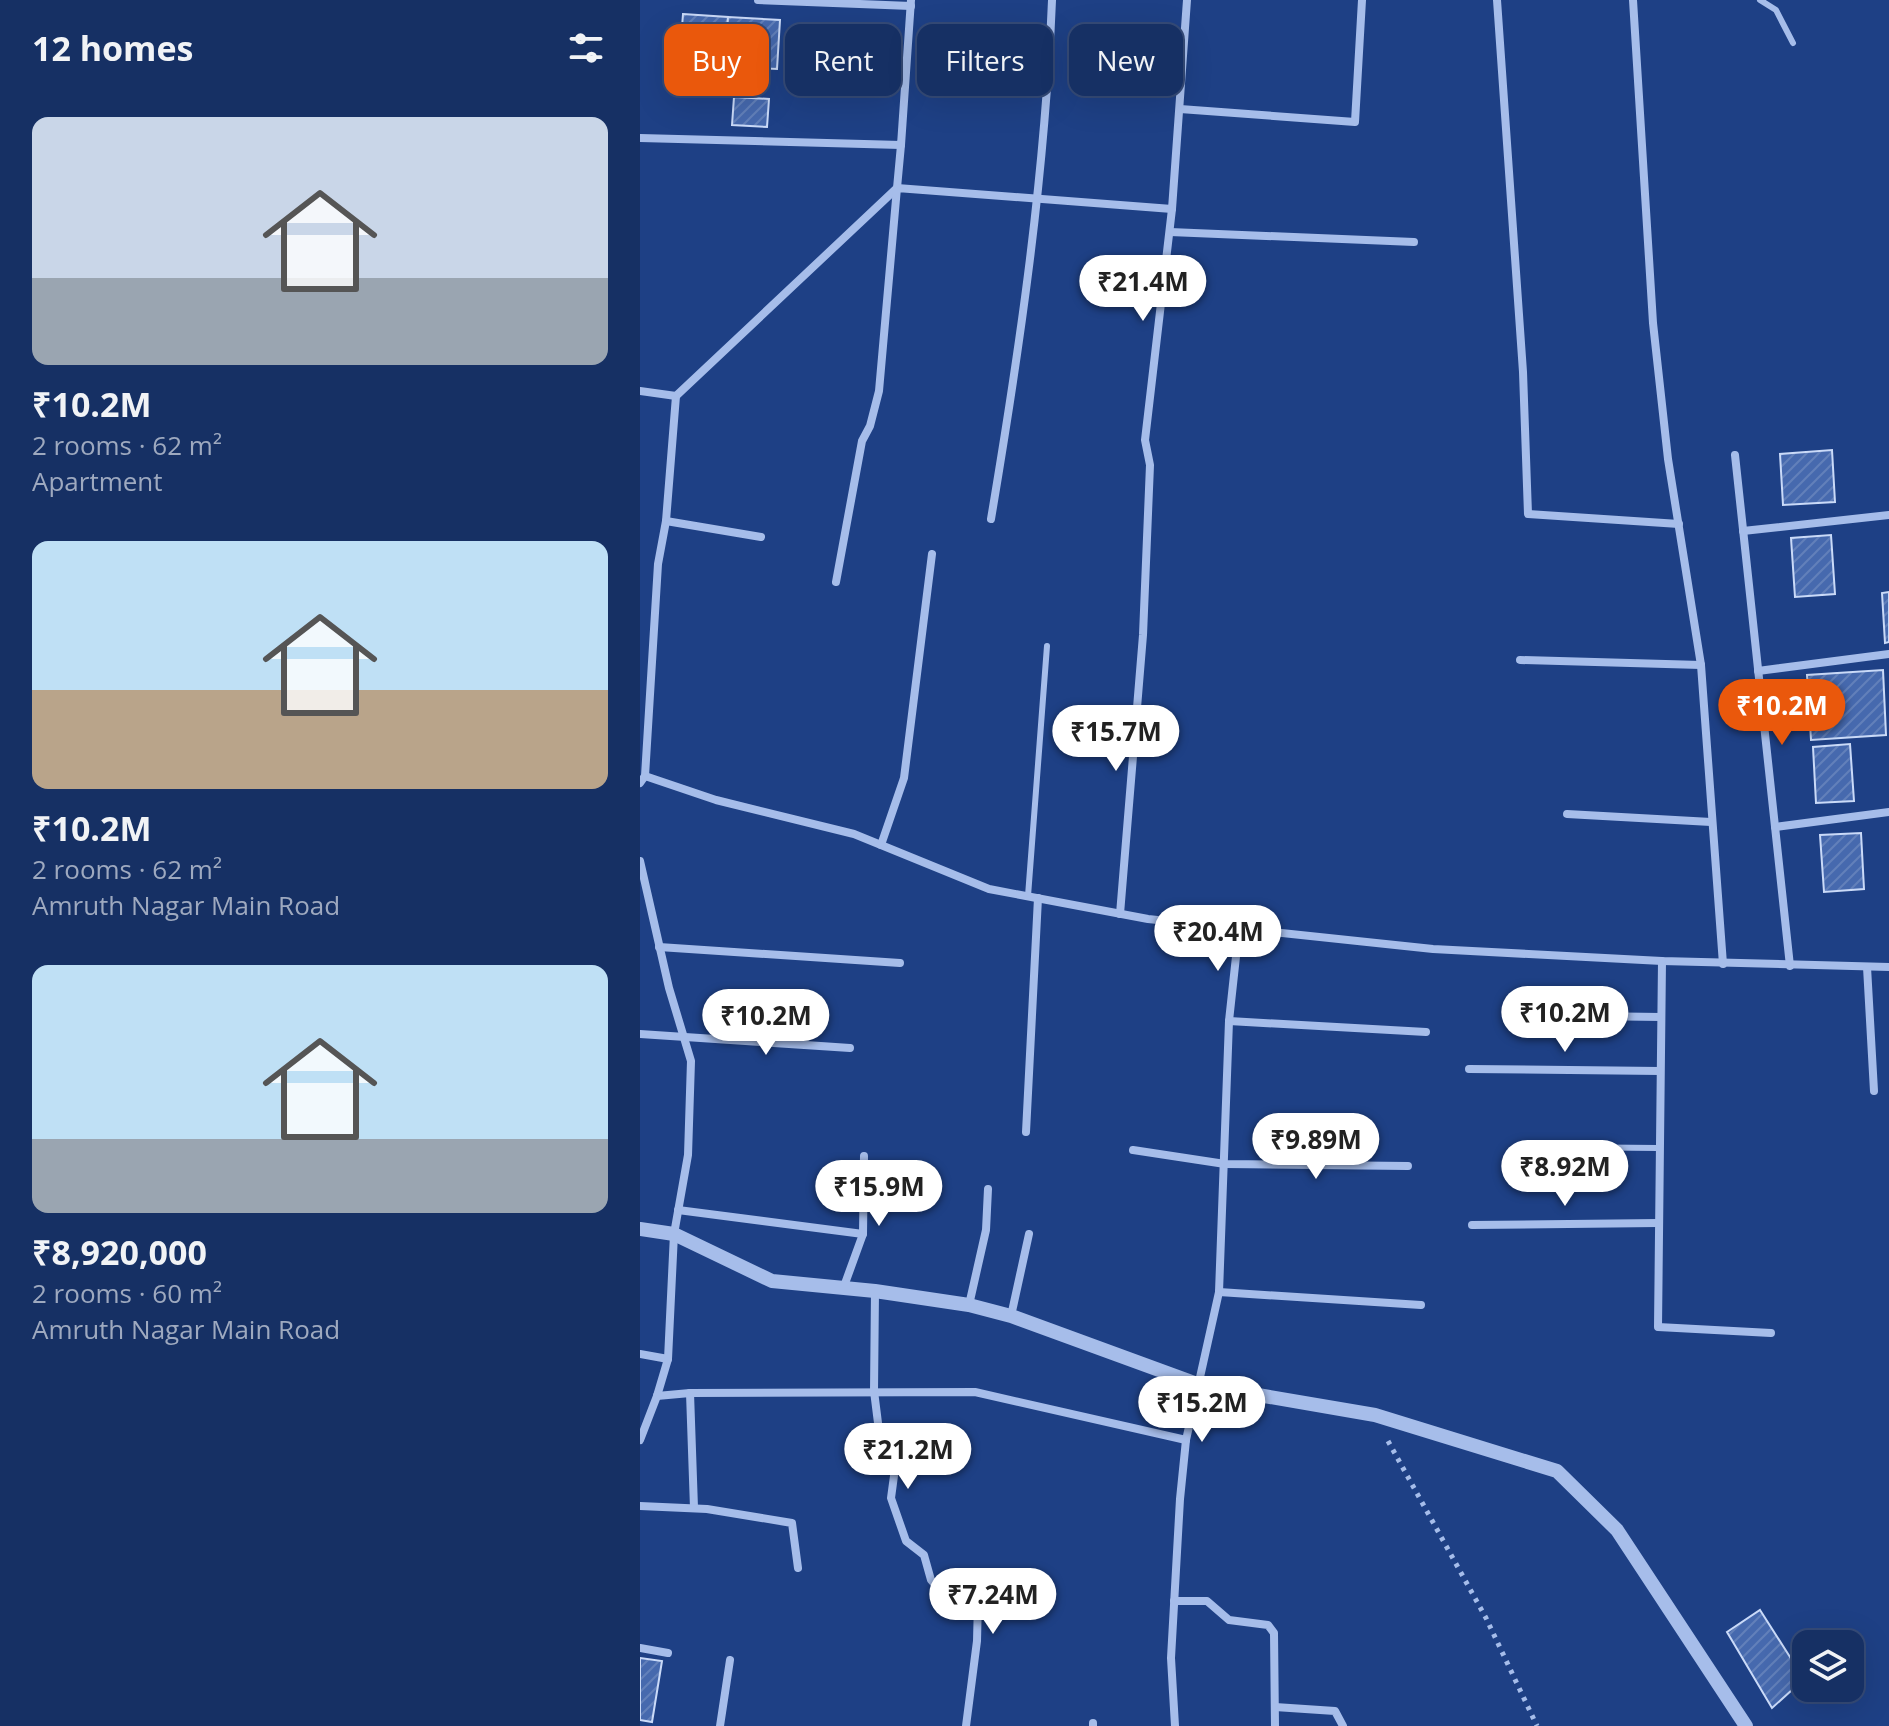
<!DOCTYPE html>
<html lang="en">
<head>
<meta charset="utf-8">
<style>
  body { margin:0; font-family:"Open Sans",sans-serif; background:#1f386a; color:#f1f3f6; height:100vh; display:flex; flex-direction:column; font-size:30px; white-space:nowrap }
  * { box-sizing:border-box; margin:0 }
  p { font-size:26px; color:#9ea9bf }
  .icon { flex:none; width:44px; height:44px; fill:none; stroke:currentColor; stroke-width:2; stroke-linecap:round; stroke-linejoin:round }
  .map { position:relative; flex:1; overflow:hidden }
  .panel { display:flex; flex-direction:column; background:#163064; width:640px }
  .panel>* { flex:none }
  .hud { position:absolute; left:24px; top:24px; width:760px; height:72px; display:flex; gap:16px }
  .controls { position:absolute; left:1152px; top:1630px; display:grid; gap:16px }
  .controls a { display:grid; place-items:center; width:72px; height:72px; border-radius:16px; background:#163064; box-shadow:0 8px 32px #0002,0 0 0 2px #354b78; font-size:40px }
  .price { position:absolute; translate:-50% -68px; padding:0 18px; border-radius:28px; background:#fff; color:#222; font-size:26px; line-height:52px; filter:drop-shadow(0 2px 4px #0008) }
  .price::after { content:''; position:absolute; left:50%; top:48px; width:24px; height:18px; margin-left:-12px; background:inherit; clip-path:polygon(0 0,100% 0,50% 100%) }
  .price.current { background:#ea580c; color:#fff }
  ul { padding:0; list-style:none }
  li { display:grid; align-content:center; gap:16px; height:424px; padding:0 32px }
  li span { display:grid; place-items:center; height:248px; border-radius:16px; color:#555 }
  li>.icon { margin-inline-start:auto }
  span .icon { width:144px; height:144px; fill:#fffc; stroke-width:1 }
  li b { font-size:34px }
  h2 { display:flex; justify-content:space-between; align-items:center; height:96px; padding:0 32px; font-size:34px }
  .chip { padding:0 28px; border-radius:16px; background:#163064; box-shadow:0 8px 32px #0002,0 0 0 2px #354b78; font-size:28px; line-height:72px }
  .chip.current { background:#ea580c; color:#fff }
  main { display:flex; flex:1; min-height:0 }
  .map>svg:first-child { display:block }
  .building { fill:url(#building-hatch); stroke:#cadaf8; stroke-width:2 }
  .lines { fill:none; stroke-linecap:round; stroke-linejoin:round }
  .path { stroke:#a6bdea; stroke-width:5; stroke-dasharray:4 6; stroke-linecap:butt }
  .service { stroke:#a6bdea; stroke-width:6 }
  .minor { stroke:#a6bdea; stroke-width:8 }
  .tertiary { stroke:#a6bdea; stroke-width:14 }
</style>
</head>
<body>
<main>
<section class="panel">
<h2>12 homes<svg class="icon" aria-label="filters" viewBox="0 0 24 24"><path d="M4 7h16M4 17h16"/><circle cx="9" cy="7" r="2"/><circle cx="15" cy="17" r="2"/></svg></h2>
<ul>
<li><span style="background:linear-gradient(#c9d6e8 65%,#9aa5b1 0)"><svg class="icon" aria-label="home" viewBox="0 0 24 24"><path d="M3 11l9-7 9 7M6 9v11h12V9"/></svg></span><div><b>₹10.2M</b><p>2 rooms · 62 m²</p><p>Apartment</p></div></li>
<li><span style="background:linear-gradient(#bfe0f5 60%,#b9a48a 0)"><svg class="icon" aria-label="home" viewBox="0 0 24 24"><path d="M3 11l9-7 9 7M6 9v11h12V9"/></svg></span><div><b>₹10.2M</b><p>2 rooms · 62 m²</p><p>Amruth Nagar Main Road</p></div></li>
<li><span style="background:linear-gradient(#bfe0f5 70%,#9aa5b1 0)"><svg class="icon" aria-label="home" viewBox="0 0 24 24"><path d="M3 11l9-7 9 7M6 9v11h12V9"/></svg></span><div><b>₹8,920,000</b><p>2 rooms · 60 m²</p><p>Amruth Nagar Main Road</p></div></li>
</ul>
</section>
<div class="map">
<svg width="1249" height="1726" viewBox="0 0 1249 1726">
  <defs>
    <pattern id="building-hatch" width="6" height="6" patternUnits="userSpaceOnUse" patternTransform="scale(2)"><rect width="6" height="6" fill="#4669ae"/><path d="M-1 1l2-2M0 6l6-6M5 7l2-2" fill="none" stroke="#6280ba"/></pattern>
  </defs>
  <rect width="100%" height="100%" fill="#1e4085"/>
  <g class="building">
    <polygon points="43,14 88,17 85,69 39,66"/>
    <polygon points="88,17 140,20 137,69 85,66"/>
    <polygon points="94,97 129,99 127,127 92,125"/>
    <polygon points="1192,450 1195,502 1143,505 1140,454"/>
    <polygon points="1191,535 1195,594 1155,597 1151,538"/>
    <polygon points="1249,592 1249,642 1245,643 1242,593"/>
    <polygon points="1243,670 1246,735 1171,740 1167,675"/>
    <polygon points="1210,744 1214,801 1176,803 1173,747"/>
    <polygon points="1221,833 1224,889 1184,892 1180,835"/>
    <polygon points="1120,1610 1164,1679 1132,1708 1087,1632"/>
    <polygon points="0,1658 22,1661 12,1722 0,1720"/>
  </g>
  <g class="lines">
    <polyline class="path" points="748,1441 846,1618 897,1726"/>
    <g class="service">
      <polyline points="1120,0 1136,10 1153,43"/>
      <polyline points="388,896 407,646"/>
      <polyline points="910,1147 1018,1148"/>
    </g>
    <g class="minor">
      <polyline points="118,0 271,6"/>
      <polyline points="857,0 883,372 888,514 1039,524"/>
      <polyline points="993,0 1013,323 1028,459 1061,665 1083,964"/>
      <polyline points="540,109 715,122 722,0"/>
      <polyline points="0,138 261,145 271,0"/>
      <polyline points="530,232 774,242"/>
      <polyline points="0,391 36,396 26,521 18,564 5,776 0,783"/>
      <polyline points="36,396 257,188 261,145"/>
      <polyline points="1095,455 1150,966"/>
      <path d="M351,519C380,347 405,175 412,0"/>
      <polyline points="26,521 121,537"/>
      <polyline points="1103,531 1249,515"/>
      <polyline points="196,582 222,441 230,426 239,391 257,188 532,209 547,0"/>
      <polyline points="880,660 1061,665"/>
      <polyline points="1118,671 1249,654"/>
      <polyline points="5,776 76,800 214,834 349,889 508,919 793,949 1022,961 1249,967"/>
      <polyline points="927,814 1071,822"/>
      <polyline points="1135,827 1249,812"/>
      <polyline points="241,845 264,778 292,554"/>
      <polyline points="0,861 29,988 51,1061 48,1155 34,1234 28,1359 17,1396 0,1440"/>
      <polyline points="480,914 503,635 510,465 505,440 532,209"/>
      <polyline points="19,947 260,963"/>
      <polyline points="1022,961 1018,1327 1131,1333"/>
      <polyline points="1227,967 1234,1091"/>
      <polyline points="946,1016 1021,1017"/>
      <polyline points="589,1021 599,929"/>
      <polyline points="0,1034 210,1048"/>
      <polyline points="829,1069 1020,1071"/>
      <polyline points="386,1132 398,898"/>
      <polyline points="493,1150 585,1164 768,1166"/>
      <polyline points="38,1210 223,1234"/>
      <polyline points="832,1225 1018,1223"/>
      <polyline points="203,1289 223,1234 224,1156"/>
      <polyline points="235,1291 234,1391 240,1439 256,1461 251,1498 266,1541 284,1555 291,1580 303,1594 338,1601 337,1641 326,1726"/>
      <polyline points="579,1292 781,1305"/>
      <polyline points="329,1305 346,1230 348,1189"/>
      <polyline points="371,1316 389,1234"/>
      <polyline points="0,1354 28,1359"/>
      <polyline points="50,1393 54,1508"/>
      <polyline points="17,1396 50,1393 335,1392 546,1440"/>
      <polyline points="0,1506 67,1509 152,1523 158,1568"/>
      <polyline points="534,1601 567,1601 589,1620 628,1625 634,1633 635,1726"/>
      <polyline points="0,1648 28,1653"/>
      <polyline points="635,1707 695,1711 703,1726"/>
      <polyline points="80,1726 90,1660"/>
      <polyline points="453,1726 453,1723"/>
      <polyline points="535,1726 531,1658 540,1499 546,1440 579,1292 589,1021 786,1032"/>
    </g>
    <polyline class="tertiary" points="0,1229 34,1234 132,1281 235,1291 329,1305 371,1316 560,1385 735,1415 917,1471 977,1530 1106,1726"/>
  </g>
</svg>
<div class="controls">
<a><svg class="icon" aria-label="layers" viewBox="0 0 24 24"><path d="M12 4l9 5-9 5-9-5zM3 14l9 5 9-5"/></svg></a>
</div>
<b class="price" style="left:503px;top:323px">₹21.4M</b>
<b class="price current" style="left:1142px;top:747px">₹10.2M</b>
<b class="price" style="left:476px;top:773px">₹15.7M</b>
<b class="price" style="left:578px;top:973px">₹20.4M</b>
<b class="price" style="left:925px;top:1054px">₹10.2M</b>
<b class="price" style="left:126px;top:1057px">₹10.2M</b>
<b class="price" style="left:676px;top:1181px">₹9.89M</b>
<b class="price" style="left:925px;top:1208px">₹8.92M</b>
<b class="price" style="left:239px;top:1228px">₹15.9M</b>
<b class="price" style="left:562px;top:1444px">₹15.2M</b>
<b class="price" style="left:268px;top:1491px">₹21.2M</b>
<b class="price" style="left:353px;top:1636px">₹7.24M</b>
<div class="hud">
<a class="chip current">Buy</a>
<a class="chip">Rent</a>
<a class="chip">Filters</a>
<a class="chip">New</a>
</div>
</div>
</main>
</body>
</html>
